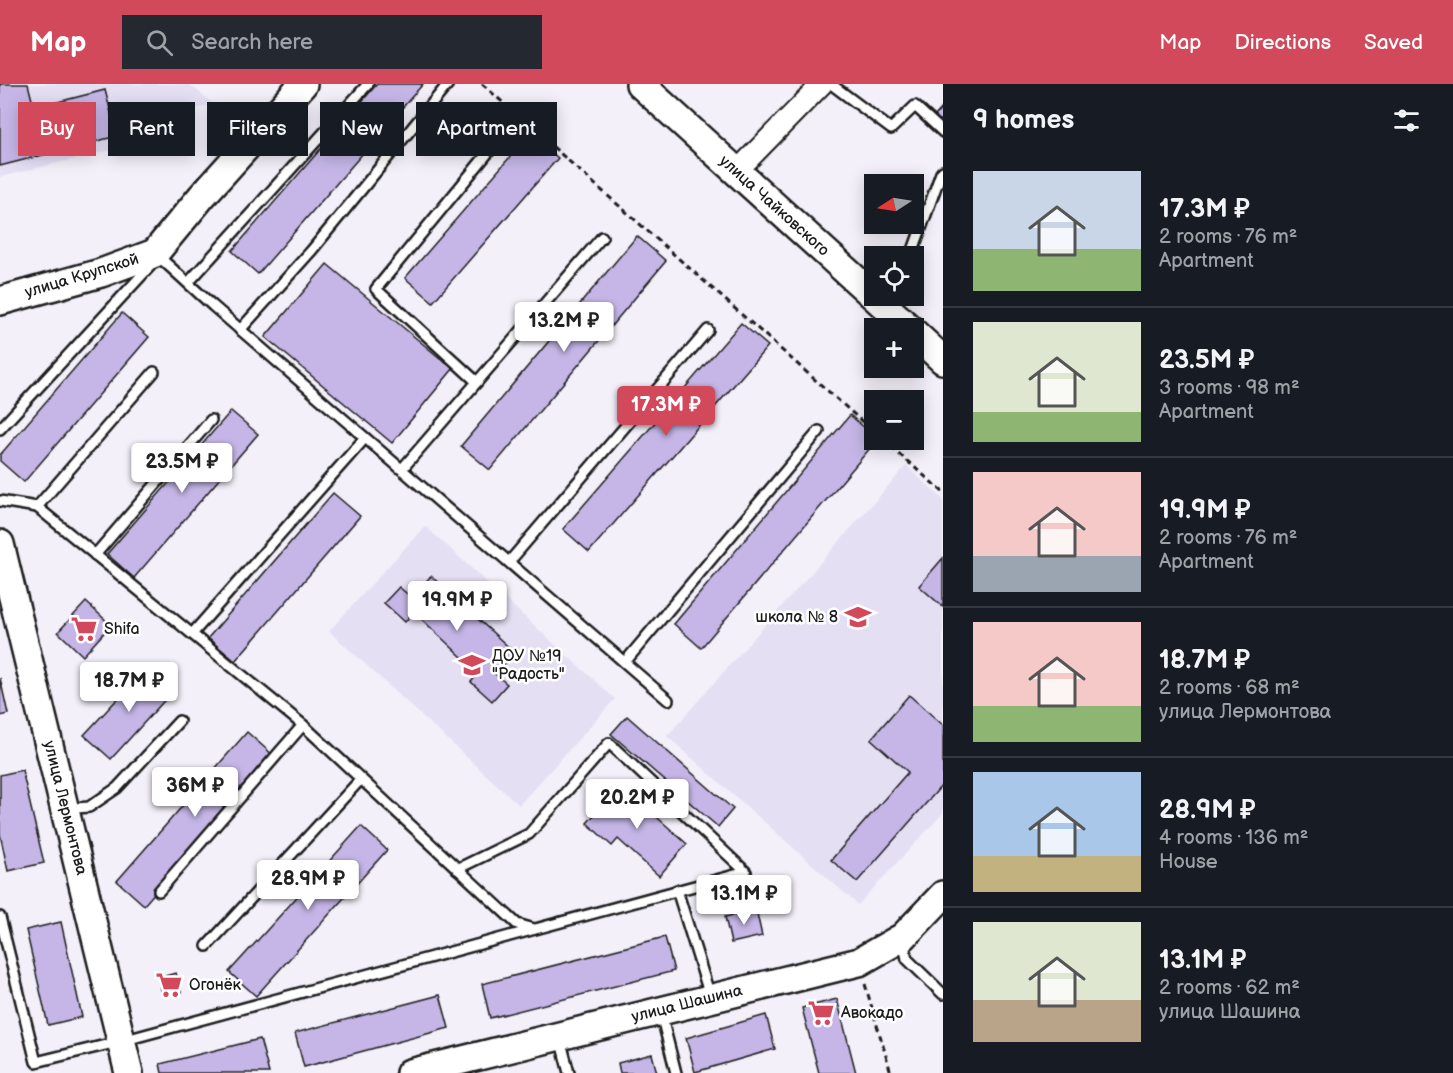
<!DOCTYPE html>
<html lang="en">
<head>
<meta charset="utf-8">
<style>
  body { margin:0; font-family:"Balsamiq Sans",sans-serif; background:#242831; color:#f1f3f6; height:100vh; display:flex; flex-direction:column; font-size:22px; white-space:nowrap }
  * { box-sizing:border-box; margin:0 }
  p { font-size:20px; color:#9ea1a6 }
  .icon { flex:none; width:33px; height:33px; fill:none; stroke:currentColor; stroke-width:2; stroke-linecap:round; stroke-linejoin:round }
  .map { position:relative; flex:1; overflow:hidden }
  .details { display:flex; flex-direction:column; background:#171b24; width:510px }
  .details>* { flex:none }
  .top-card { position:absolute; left:18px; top:18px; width:570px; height:54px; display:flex; gap:12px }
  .needle { width:39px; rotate:258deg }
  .fabs { position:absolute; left:864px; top:90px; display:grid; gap:12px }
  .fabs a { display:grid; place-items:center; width:60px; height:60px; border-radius:0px; background:#171b24; box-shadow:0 3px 15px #0003; font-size:30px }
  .price { position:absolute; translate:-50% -51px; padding:0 14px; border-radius:6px; background:#fff; color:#222; font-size:20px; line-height:39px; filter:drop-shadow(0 2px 3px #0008) }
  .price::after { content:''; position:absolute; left:50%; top:36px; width:18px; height:14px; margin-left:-9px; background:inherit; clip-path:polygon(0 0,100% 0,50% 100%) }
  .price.active { background:#d1495b; color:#fff }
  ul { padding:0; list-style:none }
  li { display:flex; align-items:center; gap:18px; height:150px; padding:0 30px }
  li+li { border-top:2px solid #363941 }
  li span { display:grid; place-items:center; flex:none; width:168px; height:120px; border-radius:0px; color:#555 }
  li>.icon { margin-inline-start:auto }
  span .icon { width:72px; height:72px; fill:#fffc; stroke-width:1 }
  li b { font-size:26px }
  h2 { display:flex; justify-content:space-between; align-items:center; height:72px; padding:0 30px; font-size:26px }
  .tag { padding:0 21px; border-radius:0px; background:#171b24; box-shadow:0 3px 15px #0003; font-size:21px; line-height:54px }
  .tag.active { background:#d1495b; color:#fff }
  header { display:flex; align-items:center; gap:36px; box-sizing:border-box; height:84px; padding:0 30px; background:#d1495b; color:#fff }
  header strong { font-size:28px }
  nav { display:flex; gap:33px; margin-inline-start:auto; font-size:21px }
  .search { width:420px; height:54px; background:#242831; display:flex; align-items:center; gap:15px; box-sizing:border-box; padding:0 21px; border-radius:0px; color:#9ea1a6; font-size:22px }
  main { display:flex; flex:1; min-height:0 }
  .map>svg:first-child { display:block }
  .built { fill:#e5dff4 }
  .building { fill:#c5b6e7; stroke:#1c1c1c; stroke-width:1.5 }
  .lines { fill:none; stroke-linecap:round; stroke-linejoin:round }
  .lane-casing { stroke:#1c1c1c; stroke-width:14 }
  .street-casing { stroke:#1c1c1c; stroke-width:24 }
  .secondary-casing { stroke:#1c1c1c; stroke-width:32 }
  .path { stroke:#1c1c1c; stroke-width:3; stroke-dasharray:6 4.5; stroke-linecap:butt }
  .lane { stroke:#fff; stroke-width:9 }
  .street { stroke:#fff; stroke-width:20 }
  .secondary { stroke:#fff; stroke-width:27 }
  .labels { text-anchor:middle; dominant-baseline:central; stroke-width:5; stroke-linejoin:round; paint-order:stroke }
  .street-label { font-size:16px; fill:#1c1c1c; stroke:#fff }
  .poi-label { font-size:16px; fill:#1c1c1c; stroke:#fff; text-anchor:start }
</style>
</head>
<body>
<header>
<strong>Map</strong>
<div class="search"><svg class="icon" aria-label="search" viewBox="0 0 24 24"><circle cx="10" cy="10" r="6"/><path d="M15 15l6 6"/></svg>Search here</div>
<nav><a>Map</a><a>Directions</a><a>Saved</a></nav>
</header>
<main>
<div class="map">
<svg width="943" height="989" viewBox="0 0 943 989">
  <rect width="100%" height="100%" fill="#f3f0fa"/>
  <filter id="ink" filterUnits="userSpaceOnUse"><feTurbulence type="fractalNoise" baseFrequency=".0167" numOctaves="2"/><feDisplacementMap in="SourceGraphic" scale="12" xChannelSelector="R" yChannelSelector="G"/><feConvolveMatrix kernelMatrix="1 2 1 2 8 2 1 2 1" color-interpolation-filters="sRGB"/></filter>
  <g filter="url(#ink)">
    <g class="built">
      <polygon points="0,0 189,0 214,20 143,38 128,62 0,93"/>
      <polygon points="906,382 943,415 943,729 858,821 667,652"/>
      <polygon points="425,442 615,615 519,721 329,547"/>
    </g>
    <g class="building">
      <polygon points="0,0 28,0 34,24 105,6 117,52 0,82"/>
      <polygon points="377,0 423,0 258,190 232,167"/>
      <polygon points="943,23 943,39 935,32"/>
      <polygon points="530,50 558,74 433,218 405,194"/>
      <polygon points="637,152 666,177 490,386 461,362"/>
      <polygon points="327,180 453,285 392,359 265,253"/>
      <polygon points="122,229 149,253 24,398 0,377 0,371"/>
      <polygon points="741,239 768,262 589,468 563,445"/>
      <polygon points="231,327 258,350 134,494 107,470"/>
      <polygon points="850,331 874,352 874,356 877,356 701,564 674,540"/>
      <polygon points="333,409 360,432 235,577 208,554"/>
      <polygon points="943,474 943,523 919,502"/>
      <polygon points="431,492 515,569 495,590 507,600 492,617 471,598 479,589 414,528 405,538 384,519 399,503 411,513"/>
      <polygon points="86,518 111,541 83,572 58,548"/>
      <polygon points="147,583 173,607 111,675 84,651"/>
      <polygon points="0,594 8,630 0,632"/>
      <polygon points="909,611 943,641 943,700 857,798 831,776 908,688 871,655"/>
      <polygon points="627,632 733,725 718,743 611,650"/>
      <polygon points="247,648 274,672 144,821 117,797"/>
      <polygon points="22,686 44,779 8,787 0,750 0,691"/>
      <polygon points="621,701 687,760 659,792 618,755 612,762 587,739"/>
      <polygon points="361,742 387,766 256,912 229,888"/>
      <polygon points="756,825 762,852 731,859 725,833"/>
      <polygon points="61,838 82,933 48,941 26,846"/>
      <polygon points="665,853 674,887 490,934 482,900"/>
      <polygon points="176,889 181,908 163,912 158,894"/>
      <polygon points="440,911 449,944 304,983 295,949"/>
      <polygon points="837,915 856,989 819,989 802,924"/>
      <polygon points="766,931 775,965 695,988 686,954"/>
      <polygon points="260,955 269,989 162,989 160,980"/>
      <polygon points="652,970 657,989 620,989 618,979"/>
    </g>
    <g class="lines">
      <g class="lane-casing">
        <g id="lane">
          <polyline points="831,0 891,45 915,22 943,48"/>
          <polyline points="157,171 213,222 668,616"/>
          <polyline points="911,172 941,89 943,87"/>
          <polyline points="188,199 368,0"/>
          <polyline points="240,246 312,166 448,0"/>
          <polyline points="477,298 376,205 501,53"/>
          <polyline points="0,345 153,179"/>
          <polyline points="402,385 602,153"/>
          <polyline points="0,417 37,423 154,288"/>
          <polyline points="37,423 303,641 517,840 534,845"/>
          <polyline points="95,471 211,336"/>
          <polyline points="509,478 708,246"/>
          <polyline points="192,550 365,354"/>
          <polyline points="625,578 819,347"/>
          <polyline points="68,720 76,724 89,723 117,704 179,637"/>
          <polyline points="677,806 710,912"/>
          <polyline points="159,807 303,641"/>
          <polyline points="0,833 36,978 122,957 746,788 609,659 529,750 457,785"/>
          <polyline points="903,856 907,875 943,910"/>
          <polyline points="207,862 361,695"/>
          <polyline points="661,930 676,989"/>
          <polyline points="560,954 569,989"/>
        </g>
      </g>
      <g class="street-casing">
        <polyline id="street" points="736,88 822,0"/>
      </g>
      <g class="secondary-casing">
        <g id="secondary">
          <polyline points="640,0 909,244"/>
          <polyline points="0,217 101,189 155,169 202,112 303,0"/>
          <polyline points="914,249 943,276"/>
          <polyline points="0,460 129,989"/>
          <polyline points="410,989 859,878 903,853 943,811"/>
        </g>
      </g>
      <g class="path">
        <polyline points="482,0 874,348"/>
        <polyline points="883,356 943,408"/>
        <polyline points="865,900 891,989"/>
      </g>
      <use href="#lane" class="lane"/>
      <use href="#street" class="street"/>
      <use href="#secondary" class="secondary"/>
    </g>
  </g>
  <defs>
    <g id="school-bare" transform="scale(2.07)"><path d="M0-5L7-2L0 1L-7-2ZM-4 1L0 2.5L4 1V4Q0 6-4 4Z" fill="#d1495b" stroke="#fff" stroke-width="2.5" paint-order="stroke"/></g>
    <g id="supermarket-bare" transform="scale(2.07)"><path d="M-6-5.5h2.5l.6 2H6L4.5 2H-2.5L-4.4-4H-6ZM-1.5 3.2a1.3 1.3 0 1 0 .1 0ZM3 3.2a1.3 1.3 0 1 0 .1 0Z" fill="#d1495b" stroke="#fff" stroke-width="2.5" paint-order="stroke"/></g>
  </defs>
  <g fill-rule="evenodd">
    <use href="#school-bare" x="858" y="533"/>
    <use href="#supermarket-bare" x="84" y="545"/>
    <use href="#school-bare" x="472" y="581"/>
    <use href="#supermarket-bare" x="169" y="901"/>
    <use href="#supermarket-bare" x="821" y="929"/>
  </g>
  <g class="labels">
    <g class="street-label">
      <text transform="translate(774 122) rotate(42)">улица Чайковского</text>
      <text transform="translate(82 192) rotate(-17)">улица Крупской</text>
      <text transform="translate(65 724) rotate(76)">улица Лермонтова</text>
      <text transform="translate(687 920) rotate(-14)">улица Шашина</text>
    </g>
    <g class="poi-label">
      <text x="838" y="533" text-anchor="end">школа № 8</text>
      <text x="104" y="545">Shifa</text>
      <text x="492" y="572">ДОУ №19<tspan x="492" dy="18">"Радость"</tspan></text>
      <text x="189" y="901">Огонёк</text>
      <text x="841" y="929">Авокадо</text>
    </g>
  </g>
</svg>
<div class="fabs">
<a><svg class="needle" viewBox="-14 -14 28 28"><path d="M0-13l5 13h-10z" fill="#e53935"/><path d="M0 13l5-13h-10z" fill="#9ea1a6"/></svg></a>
<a><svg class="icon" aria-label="locate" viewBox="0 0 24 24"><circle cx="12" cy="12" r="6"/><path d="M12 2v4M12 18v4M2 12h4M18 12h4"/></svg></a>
<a>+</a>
<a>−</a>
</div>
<b class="price" style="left:564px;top:269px">13.2M ₽</b>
<b class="price active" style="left:666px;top:353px">17.3M ₽</b>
<b class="price" style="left:182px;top:410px">23.5M ₽</b>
<b class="price" style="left:457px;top:548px">19.9M ₽</b>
<b class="price" style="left:129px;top:629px">18.7M ₽</b>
<b class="price" style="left:195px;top:734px">36M ₽</b>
<b class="price" style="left:637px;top:746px">20.2M ₽</b>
<b class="price" style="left:308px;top:827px">28.9M ₽</b>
<b class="price" style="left:744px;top:842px">13.1M ₽</b>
<div class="top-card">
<a class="tag active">Buy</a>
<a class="tag">Rent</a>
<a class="tag">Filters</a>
<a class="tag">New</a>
<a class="tag">Apartment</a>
</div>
</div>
<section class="details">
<h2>9 homes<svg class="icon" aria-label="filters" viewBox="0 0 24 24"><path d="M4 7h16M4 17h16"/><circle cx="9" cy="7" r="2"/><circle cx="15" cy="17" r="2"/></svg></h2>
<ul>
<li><span style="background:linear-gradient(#c9d6e8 65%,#8fb573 0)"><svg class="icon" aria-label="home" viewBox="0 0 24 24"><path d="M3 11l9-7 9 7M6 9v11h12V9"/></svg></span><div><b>17.3M ₽</b><p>2 rooms · 76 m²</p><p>Apartment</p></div></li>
<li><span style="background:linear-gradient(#dfe7d0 75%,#8fb573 0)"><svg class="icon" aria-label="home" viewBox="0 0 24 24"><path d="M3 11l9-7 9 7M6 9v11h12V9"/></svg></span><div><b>23.5M ₽</b><p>3 rooms · 98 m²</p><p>Apartment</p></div></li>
<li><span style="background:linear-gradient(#f6c9c9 70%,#9aa5b1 0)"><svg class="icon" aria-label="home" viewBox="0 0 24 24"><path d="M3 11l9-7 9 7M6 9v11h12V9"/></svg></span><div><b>19.9M ₽</b><p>2 rooms · 76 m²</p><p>Apartment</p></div></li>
<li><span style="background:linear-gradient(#f6c9c9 70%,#8fb573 0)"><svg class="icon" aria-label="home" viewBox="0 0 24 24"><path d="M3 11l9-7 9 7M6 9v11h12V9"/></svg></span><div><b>18.7M ₽</b><p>2 rooms · 68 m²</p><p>улица Лермонтова</p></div></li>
<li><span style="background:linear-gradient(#a9c7e8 70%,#c2b280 0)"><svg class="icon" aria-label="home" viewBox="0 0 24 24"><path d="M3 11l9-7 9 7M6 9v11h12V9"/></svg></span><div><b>28.9M ₽</b><p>4 rooms · 136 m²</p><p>House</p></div></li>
<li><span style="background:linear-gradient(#dfe7d0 65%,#b9a48a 0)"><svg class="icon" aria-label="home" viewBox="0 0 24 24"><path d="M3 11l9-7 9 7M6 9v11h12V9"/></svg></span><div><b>13.1M ₽</b><p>2 rooms · 62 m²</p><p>улица Шашина</p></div></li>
</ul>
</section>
</main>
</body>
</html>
